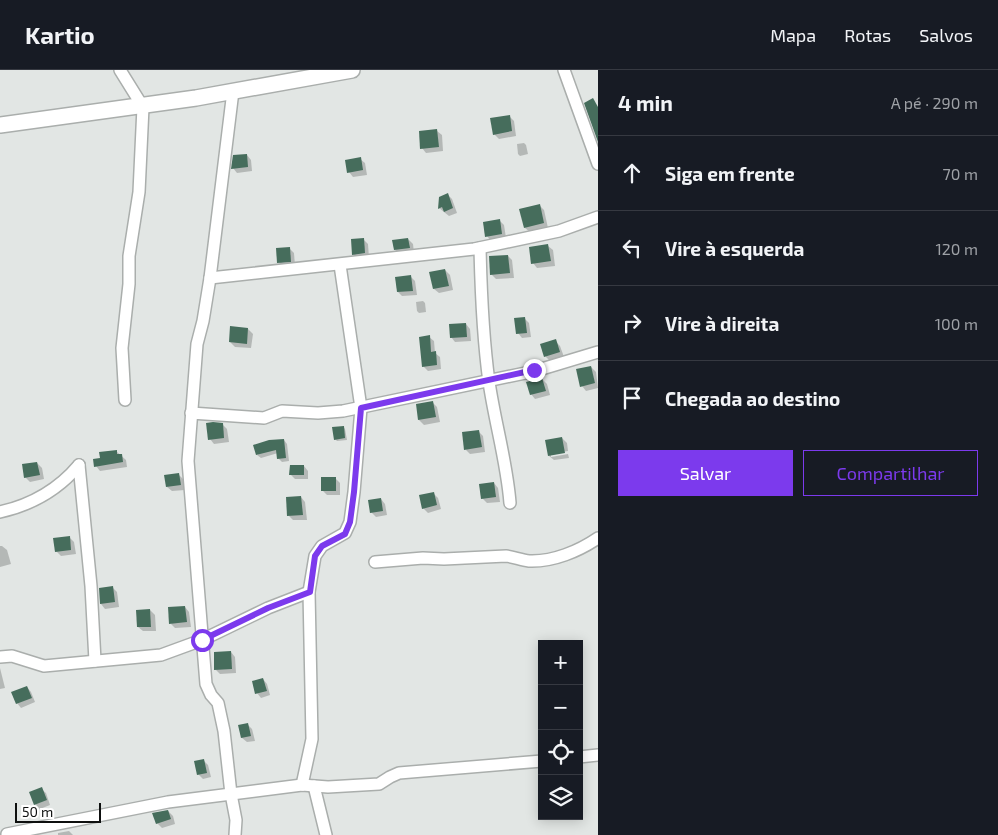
<!DOCTYPE html>
<html lang="pt">
<meta charset="utf-8">
<style>
body{margin:0;font-family:"Exo 2",sans-serif;background:#242831;color:#f1f3f6}
.controls{position:absolute;right:15px;bottom:15px;display:grid;overflow:hidden;border-radius:0px;box-shadow:0 2px 12px #0003}
.controls button{width:45px;height:45px;display:grid;place-items:center;padding:0;border:0;border-bottom:1px solid #363941;background:#171b24;color:#f1f3f6;font:25px sans-serif}
.scale{position:absolute;left:15px;bottom:12px;width:86px;box-sizing:border-box;padding-left:5px;border:2px solid #0e100f;border-top:0;font-size:14px;line-height:18px;white-space:nowrap;color:#0e100f;-webkit-text-stroke:4px #fff;paint-order:stroke}
.stop{position:absolute;width:15px;height:15px;margin:-11px;border:4px solid #7c3aed;border-radius:50%;background:#fff}
.stop.end{background:#7c3aed;border-color:#fff;box-shadow:0 1px 5px #0008}
.list{margin:0;padding:0;list-style:none}
h2{display:flex;justify-content:space-between;align-items:center;height:65px;margin:0;padding:0 20px;font-size:21px}
h2 small{font-size:16px;font-weight:400;color:#9ea1a6}
.list li{display:grid;grid-template-columns:32px 1fr auto;gap:15px;align-items:center;box-sizing:border-box;height:75px;padding:0 20px;border-top:1px solid #363941}
.list b{display:block;font-size:19px;white-space:nowrap}
.list em{font-size:16px;font-style:normal;color:#9ea1a6}
.actions{display:flex;gap:10px;padding:15px 20px}
.actions a{flex:1;padding:11px 0;border:1px solid #7c3aed;border-radius:0px;text-align:center;font-size:18px;color:#7c3aed}
.actions .main{background:#7c3aed;color:#fff}
.icon{flex:none;width:28px;height:28px;fill:none;stroke:currentColor;stroke-width:2;stroke-linecap:round;stroke-linejoin:round}
.map{position:relative;flex:none;width:598px;height:765px;overflow:hidden}
header{display:flex;align-items:center;gap:30px;box-sizing:border-box;height:70px;padding:0 25px;background:#171b24;border-bottom:1px solid #363941}
header strong{font-size:24px}
nav{display:flex;gap:28px;margin-inline-start:auto;font-size:18px}
main{display:flex}
aside{flex:1;background:#171b24}
.map>svg:first-child{display:block}
</style>
<header>
<strong>Kartio</strong>
<nav><a>Mapa</a><a>Rotas</a><a>Salvos</a></nav>
</header>
<main>
<div class="map">
<svg width="598" height="765" viewBox="0 0 598 765">
<rect width="100%" height="100%" fill="#e2e6e4"/>
<!-- shadow -->
<g fill="#0003">
<path d="M509 46 514 51 516 66 499 69 494 64Z"/>
<path d="M437 61 442 65 443 81 426 83 422 78Z"/>
<path d="M524 73 526 75 528 84 520 86 518 84 517 74Z"/>
<path d="M247 85 251 90 252 101 237 103 233 98Z"/>
<path d="M360 89 365 93 367 105 353 107 349 102Z"/>
<path d="M448 125 452 129 457 143 449 146 439 138Z"/>
<path d="M539 135 544 140 548 158 530 162 525 158Z"/>
<path d="M499 150 504 155 506 168 491 171 487 166Z"/>
<path d="M408 169 413 174 414 183 400 184 395 180Z"/>
<path d="M364 170 368 174 369 188 358 189 353 184Z"/>
<path d="M548 176 553 180 555 196 537 198 533 193Z"/>
<path d="M289 178 294 183 295 196 283 197 279 192Z"/>
<path d="M508 186 512 190 514 208 496 209 491 204Z"/>
<path d="M445 200 450 205 453 220 439 223 434 219Z"/>
<path d="M411 207 415 211 417 225 402 226 398 222Z"/>
<path d="M423 231 425 233 426 242 419 243 417 241 416 232Z"/>
<path d="M524 248 529 253 531 267 522 268 518 263Z"/>
<path d="M466 254 470 259 471 271 455 272 451 267Z"/>
<path d="M248 259 253 264 251 278 235 277 230 272Z"/>
<path d="M429 267 434 271 435 283 440 287 441 299 428 301 423 296Z"/>
<path d="M555 271 560 276 564 287 550 291 546 287 542 275Z"/>
<path d="M591 297 596 302 598 318 586 321 582 316Z"/>
<path d="M542 309 547 314 550 325 535 329 531 324Z"/>
<path d="M433 333 437 337 440 352 424 355 419 350 417 335Z"/>
<path d="M222 354 227 359 229 372 214 374 210 369Z"/>
<path d="M343 357 345 359 347 370 337 371 335 369Z"/>
<path d="M478 361 483 366 485 382 470 384 466 380Z"/>
<path d="M562 368 567 373 568 381 551 384V387L568 384 569 388 554 390 549 386Z"/>
<path d="M284 370 287 374 289 391 282 392 278 388V383L261 388 257 385Z"/>
<path d="M116 381 126 390 127 397 100 401 96 396 101 389Z"/>
<path d="M37 393 42 398 44 409 30 412 25 407Z"/>
<path d="M304 396 308 401V409H295L291 405Z"/>
<path d="M178 404 183 409 185 420 172 421 167 417Z"/>
<path d="M335 408 340 413V425H327L323 421Z"/>
<path d="M494 413 498 418 500 432 487 433 482 428Z"/>
<path d="M433 423 438 428 441 439 428 443 423 438Z"/>
<path d="M301 427 305 432 307 450H293L289 446Z"/>
<path d="M381 429 385 434 387 445 376 447 371 442Z"/>
<path d="M69 467 74 472 76 484 61 486 56 481Z"/>
<path d="M0 476H2L7 480 11 494 0 497Z"/>
<path d="M112 517 117 522 119 537 105 539 101 534 100 519Z"/>
<path d="M185 537 189 542 191 557 175 558 171 554Z"/>
<path d="M150 540 155 545 156 561H143L138 557Z"/>
<path d="M231 582 235 587 236 603 220 604 216 600Z"/>
<path d="M0 598 5 618 0 619Z"/>
<path d="M263 609 267 614 270 625 261 628 257 623Z"/>
<path d="M27 617 31 622 35 632 21 638 17 633Z"/>
<path d="M247 654 252 659 255 671 247 672 242 668 240 656Z"/>
<path d="M203 690 208 695 211 707 203 709 198 704Z"/>
<path d="M41 719 46 723 50 735 40 739 35 734Z"/>
<path d="M168 741 173 746 175 754 162 758 157 753Z"/>
<path d="M69 761 73 765H58V763Z"/>
</g>
<!-- building -->
<g fill="#466d5c">
<path d="M593 28 598 37V72L584 33Z"/>
<path d="M510 45 512 61 493 65 490 48Z"/>
<path d="M437 59 439 77 420 79 419 61Z"/>
<path d="M247 84 248 97 231 99 233 85Z"/>
<path d="M361 87 363 100 347 103 345 90Z"/>
<path d="M448 123 453 138 444 142 442 137 438 139 439 127Z"/>
<path d="M540 134 544 153 524 158 519 139Z"/>
<path d="M500 149 502 164 485 167 483 152Z"/>
<path d="M364 168 365 183 352 185 351 169Z"/>
<path d="M408 168 410 178 394 180 392 170Z"/>
<path d="M548 174 551 191 531 194 529 177Z"/>
<path d="M290 177 291 192 277 193 276 178Z"/>
<path d="M508 185 510 203 490 205 489 186Z"/>
<path d="M445 199 449 216 433 219 429 202Z"/>
<path d="M411 205 413 221 397 222 395 207Z"/>
<path d="M525 247 527 263 516 264 514 248Z"/>
<path d="M466 253 467 267 450 268 449 254Z"/>
<path d="M230 256 248 258 247 274 229 272Z"/>
<path d="M430 265 431 282 436 281 437 295 422 297 419 267Z"/>
<path d="M556 269 560 282 544 287 540 274Z"/>
<path d="M591 296 595 313 580 317 576 299Z"/>
<path d="M542 308 546 321 530 325 526 312Z"/>
<path d="M433 331 436 347 418 350 416 334Z"/>
<path d="M213 352 223 353 224 368 208 370 206 353Z"/>
<path d="M344 356 345 368 334 370 332 357Z"/>
<path d="M479 360 482 377 464 380 462 362Z"/>
<path d="M562 367 565 383 548 386 545 370Z"/>
<path d="M284 369 286 388 277 389 276 380 256 385 253 375 269 370Z"/>
<path d="M117 380V384H122L123 392 94 397 93 389 100 388 99 382Z"/>
<path d="M37 392 40 405 24 408 22 394Z"/>
<path d="M290 395H304V405H289Z"/>
<path d="M179 403 181 415 166 417 164 405Z"/>
<rect x="321" y="407" width="15" height="14"/>
<path d="M494 412 496 427 481 429 479 414Z"/>
<path d="M434 422 437 435 422 439 419 425Z"/>
<path d="M301 426 303 445 287 446 286 427Z"/>
<path d="M381 428 383 441 370 443 368 430Z"/>
<path d="M70 466 71 480 55 482 53 468Z"/>
<path d="M113 516 115 532 100 534 99 518Z"/>
<path d="M185 536 187 552 169 554 168 537Z"/>
<path d="M150 539 151 557H137L136 540Z"/>
<path d="M231 581 232 599 214 600V582Z"/>
<path d="M263 608 267 621 255 624 252 611Z"/>
<path d="M27 616 32 628 16 634 11 622Z"/>
<path d="M248 653 251 666 241 668 238 655Z"/>
<path d="M204 689 207 703 197 705 194 691Z"/>
<path d="M42 717 47 730 34 735 29 722Z"/>
<path d="M168 740 171 749 156 754 152 743Z"/>
</g>
<g fill="none" stroke-linecap="round" stroke-linejoin="round">
<defs>
<g id="minor">
<path d="M120 0 143 37 139 122 129 186V214L122 278 125 330"/>
<path d="M564 0 598 94"/>
<path d="M233 21 210 208 203 251 197 274 188 391 206 614 211 625 218 633 224 661 231 724 236 750 235 765"/>
<path d="M480 178C481 223 483 268 489 312 495 353 507 393 510 433"/>
<path d="M210 208 474 179 559 161 598 147"/>
<path d="M191 343 264 348 282 341 318 343 343 341 535 301 598 282"/>
<path d="M79 395 91 516 95 591"/>
<path d="M0 442C31 435 58 420 79 395"/>
<path d="M375 492 423 488 444 489 506 486C514 487 521 490 529 491 553 492 579 481 598 468"/>
<path d="M0 587 12 586 44 596 161 585 202 570 268 538 309 522"/>
<path d="M579 687 598 685"/>
<path d="M302 715 312 669 309 522 315 486 322 476 345 463 350 452 354 422 361 338 340 195"/>
<path d="M314 716 326 765"/>
<path d="M7 764 168 732 302 715 328 717 379 714 390 707 399 703 542 691"/>
</g>
<path id="major" d="M0 55 196 28 352 0"/>
</defs>
<!-- minor casing -->
<use href="#minor" stroke="#aaaeac" stroke-width="14"/>
<!-- major casing -->
<use href="#major" stroke="#aaaeac" stroke-width="18"/>
<!-- minor -->
<use href="#minor" stroke="#fff" stroke-width="11"/>
<!-- major -->
<use href="#major" stroke="#fff" stroke-width="15"/>
</g>
<g fill="none" stroke-linecap="round" stroke-linejoin="round">
<!-- route -->
<path stroke="#7c3aed" stroke-width="6" d="M202 570 268 538 310 522 315 486 322 476 345 464 350 452 354 422 361 338 534 300"/>
</g>
</svg>
<div class="controls">
<button>+</button>
<button>−</button>
<button><svg class="icon" aria-label="locate" viewBox="0 0 24 24"><circle cx="12" cy="12" r="6"/><path d="M12 2v4M12 18v4M2 12h4M18 12h4"/></svg></button>
<button><svg class="icon" aria-label="layers" viewBox="0 0 24 24"><path d="M12 4l9 5-9 5-9-5zM3 14l9 5 9-5"/></svg></button>
</div>
<div class="scale">50 m</div>
<div class="stop" style="left:202px;top:570px"></div>
<div class="stop end" style="left:534px;top:300px"></div>
</div>
<aside>
<h2>4 min<small>A pé · 290 m</small></h2>
<ul class="list">
<li><svg class="icon" aria-label="ahead" viewBox="0 0 24 24"><path d="M12 20V5M6 11l6-6 6 6"/></svg><div><b>Siga em frente</b></div><em>70 m</em></li>
<li><svg class="icon" aria-label="left" viewBox="0 0 24 24"><path d="M17 20v-9H6M10 6l-5 5 5 5"/></svg><div><b>Vire à esquerda</b></div><em>120 m</em></li>
<li><svg class="icon" aria-label="right" viewBox="0 0 24 24"><path d="M7 20v-9h11M14 6l5 5-5 5"/></svg><div><b>Vire à direita</b></div><em>100 m</em></li>
<li><svg class="icon" aria-label="arrive" viewBox="0 0 24 24"><path d="M6 21V4h12l-3 4 3 4H6"/></svg><div><b>Chegada ao destino</b></div></li>
</ul>
<div class="actions"><a class="main">Salvar</a><a>Compartilhar</a></div>
</aside>
</main>
